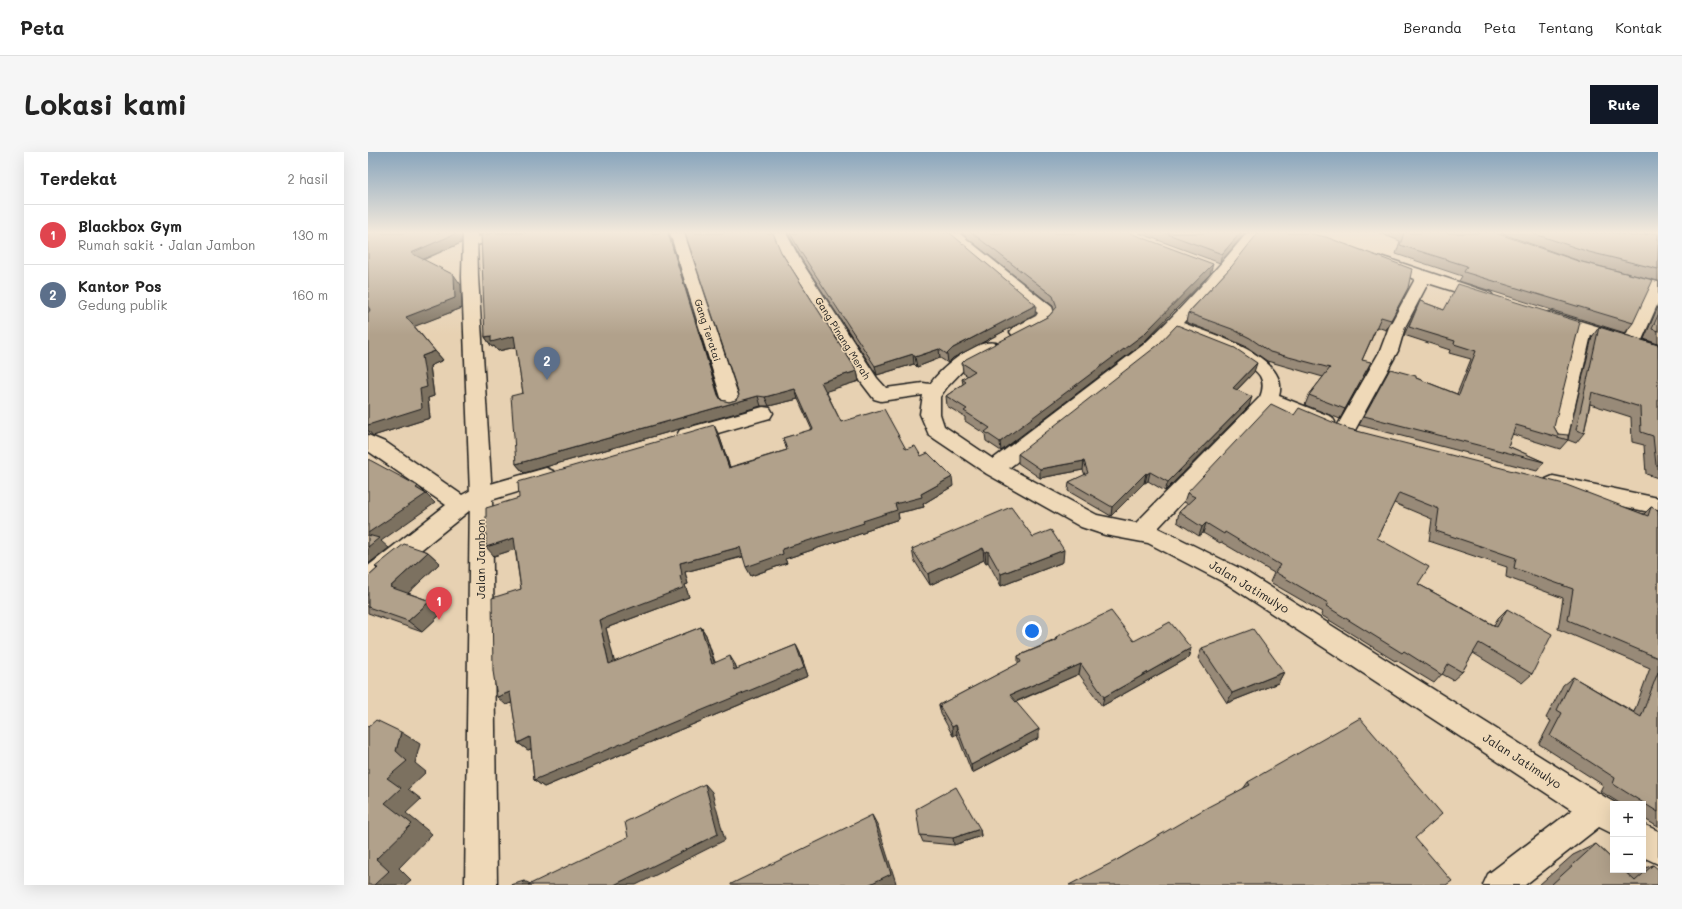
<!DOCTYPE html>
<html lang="id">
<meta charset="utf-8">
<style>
body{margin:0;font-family:Mali,sans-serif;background:#f6f6f6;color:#222}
.controls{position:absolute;right:12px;bottom:12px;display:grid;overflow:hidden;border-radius:0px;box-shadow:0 4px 16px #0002}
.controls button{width:36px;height:36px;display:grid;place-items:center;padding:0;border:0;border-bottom:1px solid #e0e0e0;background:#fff;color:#222;font:20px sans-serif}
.you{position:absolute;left:664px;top:479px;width:14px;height:14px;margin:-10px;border:3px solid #fff;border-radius:50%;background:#1a73e8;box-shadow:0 0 0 6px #1a73e833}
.badge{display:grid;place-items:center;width:26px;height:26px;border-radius:50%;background:#111827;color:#fff;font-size:13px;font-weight:700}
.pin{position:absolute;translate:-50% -33px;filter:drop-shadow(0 1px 2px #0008)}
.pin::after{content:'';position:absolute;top:21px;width:14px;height:12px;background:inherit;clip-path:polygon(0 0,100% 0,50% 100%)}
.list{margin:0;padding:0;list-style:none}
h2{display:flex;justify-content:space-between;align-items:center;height:52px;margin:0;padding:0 16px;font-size:17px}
h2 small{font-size:13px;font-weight:400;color:#767676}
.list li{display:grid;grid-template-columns:26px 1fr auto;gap:12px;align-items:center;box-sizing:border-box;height:60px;padding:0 16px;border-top:1px solid #e0e0e0}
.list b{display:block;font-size:15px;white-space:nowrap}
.list p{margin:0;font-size:13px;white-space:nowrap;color:#767676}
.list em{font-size:13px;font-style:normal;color:#767676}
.map{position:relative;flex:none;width:1290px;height:733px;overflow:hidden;border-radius:0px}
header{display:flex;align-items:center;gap:24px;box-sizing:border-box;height:56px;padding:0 20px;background:#fff;border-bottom:1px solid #e0e0e0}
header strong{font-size:19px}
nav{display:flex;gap:22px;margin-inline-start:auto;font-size:14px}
.intro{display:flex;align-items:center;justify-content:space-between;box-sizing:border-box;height:96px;padding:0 24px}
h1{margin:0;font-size:28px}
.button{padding:10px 18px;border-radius:0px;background:#111827;color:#fff;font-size:14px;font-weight:700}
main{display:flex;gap:24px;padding:0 24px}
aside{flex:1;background:#fff;border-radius:0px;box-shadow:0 4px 16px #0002}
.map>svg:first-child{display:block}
</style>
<header>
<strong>Peta</strong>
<nav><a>Beranda</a><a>Peta</a><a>Tentang</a><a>Kontak</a></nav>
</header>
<div class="intro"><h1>Lokasi kami</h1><a class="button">Rute</a></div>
<main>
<aside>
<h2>Terdekat<small>2 hasil</small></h2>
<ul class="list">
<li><span class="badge" style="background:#e0444e">1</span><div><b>Blackbox Gym</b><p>Rumah sakit · Jalan Jambon</p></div><em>130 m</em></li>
<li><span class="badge" style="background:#5c6f8a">2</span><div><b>Kantor Pos</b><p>Gedung publik</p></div><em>160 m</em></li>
</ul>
</aside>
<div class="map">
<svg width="1290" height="733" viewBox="0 0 1290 733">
<rect width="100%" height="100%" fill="#e7d1b2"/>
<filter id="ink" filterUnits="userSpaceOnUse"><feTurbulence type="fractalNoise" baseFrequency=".025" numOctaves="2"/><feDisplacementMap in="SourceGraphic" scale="8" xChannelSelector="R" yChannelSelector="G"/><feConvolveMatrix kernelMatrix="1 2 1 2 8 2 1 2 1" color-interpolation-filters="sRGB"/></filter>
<g filter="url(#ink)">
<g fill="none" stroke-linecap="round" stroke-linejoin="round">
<defs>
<g id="street">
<path d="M129 81H158L156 84 151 85 102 94 97 93 95 90 97 87Z"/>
<path d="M302 81H316L373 252 371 256 364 258 357 256 355 252Z"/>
<path d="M404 81H418L433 109 509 226 518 236 555 231 562 232C573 216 608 186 628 191L631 195 628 199 598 215 579 235 572 245V262L576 274 625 307 775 193C812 159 846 120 879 81H893L860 122 815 171C843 182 923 204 911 244L964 265 967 270 964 275 957 277 904 255 790 376 875 418 1240 647 1249 652H1245V682L1231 675 1157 733H1115L1120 722 1204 658 859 432 780 391 737 383 713 375 619 322 561 283 552 262 555 243 513 249 506 247 493 230 417 109ZM807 180C829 188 879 205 892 224 896 231 895 238 892 245L768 371 729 363 641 316 787 201Z"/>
<path d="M576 81H591L684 155 687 164 685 168C675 176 658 187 645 184L642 180 645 176 668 164 670 161Z"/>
<path d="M1214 81H1242L1262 83 1263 81H1277L1274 90 1258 92 1216 84Z"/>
<path d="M1015 105 1123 141 1125 144 1123 147 1117 149 1060 131 1037 175 1030 199 987 278 984 283 977 285 970 283 967 278 1012 199 1021 175 1047 127 1010 113 1007 110 1010 107Z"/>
<path d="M1254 121 1290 130V151L1274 188 1290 193V204L1223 183 1200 284 1197 289 1190 291 1183 289 1180 284 1207 178 1176 169 1174 165 1176 161 1182 160 1258 183 1280 137 1248 129 1246 126 1248 123Z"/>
<path d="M395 255 402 256 405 261 402 266 319 290 312 288 309 283 312 278Z"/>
<path d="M0 283 19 291 94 343 105 337 178 316 185 319 188 324 185 329 120 349 101 359 8 434 0 437V414L78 353 0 299Z"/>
<path d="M1185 324 1290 346V362L1178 337 1174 332 1178 327Z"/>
<path d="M1275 672 1290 679V712L1275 705Z"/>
</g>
<path id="secondary" d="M95 81H109L110 125 124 343 129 733H97L102 343 94 125Z"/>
</defs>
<!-- street casing -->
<use href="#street" stroke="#1c1c1c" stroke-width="3"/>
<!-- secondary casing -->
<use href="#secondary" stroke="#1c1c1c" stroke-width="3"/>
<!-- street -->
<use href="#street" fill="#efd9b8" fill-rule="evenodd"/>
<!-- secondary -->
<use href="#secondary" fill="#efd9b8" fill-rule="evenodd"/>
</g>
<!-- wall -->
<g fill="#988a78" stroke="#1c1c1c">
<path d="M0 81H94L93 91 55 108 93 133 94 156 46 174 67 199 75 208 62 214 66 244 60 246 62 266 5 284 0 282Z"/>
<path d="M127 81H301L352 246 353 248 361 250 368 248 371 243 413 100 489 219 491 229 458 239 473 270 538 297 553 304 585 334 555 352 556 355 530 361 531 367 498 378V380L417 407 419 411 383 424 375 405 317 420 320 432 317 433 321 445 238 476 246 510 333 475 338 483 347 510 367 512 369 517 428 493 432 501 440 524 176 635 166 628 163 597 160 598 150 591 144 551 138 553 153 437 147 397 126 404 151 346 351 283 362 315 419 298 415 286 444 278 430 247 401 254H393L156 321 148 312 155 241 148 195 130 199 126 194 124 195 117 185Z"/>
<path d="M420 81H582L667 163 585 206 580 211 572 206 549 215 546 212 509 223 434 108Z"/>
<path d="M593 81H762L842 122 774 192 633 299 618 289 617 282 597 269V265L579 254 578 244 595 232 594 227 600 224 595 221 594 211 681 164 686 158 685 154Z"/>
<path d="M771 81H877L852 111Z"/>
<path d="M1011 81H1128L1265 171 1257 181 1091 129 1094 124 1028 102 1032 89Z"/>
<path d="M1132 81H1262H1247L1265 84 1277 83 1278 81H1290V129L1214 110Z"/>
<path d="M864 114 1040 136 1018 178 1009 175 994 208 999 220 972 267 937 253 941 243 955 225 899 209 879 195 861 187 818 170 820 161Z"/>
<path d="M1052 149 1076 158 1186 275 1190 282 1200 287 1224 185 1231 175 1290 193V326L1278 322 1276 293 1264 290 1263 265 1222 252 1216 281 1208 291 1200 288 1192 297 1144 282 1140 294 1176 310 1169 319 991 273 996 264 1048 226 1089 242 1103 207 1081 201 1082 198 1036 183Z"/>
<path d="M1290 155V192L1276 187Z"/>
<path d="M886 220 869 238 881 254 797 339 780 329 777 331H776L743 364 700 339 701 330 717 323 715 318 672 326 650 311V302Z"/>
<path d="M926 263 981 277 1276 362 1283 355 1290 358V675L1275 666V652H1253L1232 639 1235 633 1171 592 1183 569 1178 566 1195 533 1205 525 1266 560 1282 516 1190 477 1195 446 1138 425 1139 415 1061 389 1064 367 1026 351 1009 386 1050 432 1126 473 1130 466 1139 457 1164 522 1154 531 1105 501 1094 520 1085 528 1074 522 1066 531 1028 508 1027 509 953 463 954 460 902 430 906 421 853 390 852 391 835 381 831 384 809 370 811 360 820 352 816 350 819 341Z"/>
<path d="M665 385 695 410 633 434 620 410 618 411 616 408 562 433 546 408 544 397Z"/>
<path d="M60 400 72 411 40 441 62 449 75 460 54 480 0 461V425L9 417 7 415Z"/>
<path d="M688 485 766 489 823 496 820 506 734 554 711 522 648 550 671 586 604 621 589 582 585 584 573 562 571 553 650 512V504L687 488Z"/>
<path d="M834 496 916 520 910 531 859 551 830 506Z"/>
<path d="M880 630 1047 686 749 708 875 637Z"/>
<path d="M612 677 613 684 586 693 555 690 552 683Z"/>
<path d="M1228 692 1260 722 1272 718H1275V717L1285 713 1290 733H1171L1205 703Z"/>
</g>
<!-- shaded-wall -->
<g fill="#7c7161" stroke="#1c1c1c">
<path d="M87 81H94L93 91 49 110 43 101Z"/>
<path d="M109 81H117L111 83Z"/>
<path d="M300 81H301L354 253 350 243Z"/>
<path d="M872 81H877L852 111 854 102Z"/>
<path d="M845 112 842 122 774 192 633 299 632 290Z"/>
<path d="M86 123 93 133 94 156 45 175 38 165Z"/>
<path d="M668 153 667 163 585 206 580 211 579 202 585 196Z"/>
<path d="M123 184H146L153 194 130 199 126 194 124 195 117 185Z"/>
<path d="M571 197 572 206 549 215 547 205Z"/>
<path d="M67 199 75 208 62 214 66 244 60 246 62 266 5 284 0 278V273L52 237 54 204Z"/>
<path d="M545 202 546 212 509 223 507 214Z"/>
<path d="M1003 210 999 220 972 267 977 257Z"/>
<path d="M889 211 886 220 862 245 865 236Z"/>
<path d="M489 219 491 229 456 240 453 230Z"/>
<path d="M427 237 430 247 401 254 397 245Z"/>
<path d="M390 244 393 254 156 321 148 312Z"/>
<path d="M884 245 881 254 797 339 800 330Z"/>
<path d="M346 273 351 283 365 325 361 316Z"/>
<path d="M716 309 715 318 672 326V317Z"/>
<path d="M782 320 780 329 777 331 779 322Z"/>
<path d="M778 321 776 331 743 364 744 355Z"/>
<path d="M584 325 585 334 555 352 556 355 530 361 531 367 498 378V380L417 407 419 411 383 424 378 415 414 397 495 369 527 352 553 342Z"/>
<path d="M50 334 67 351 13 389 21 396 0 412V381Z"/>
<path d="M838 371 835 381 831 384 834 375Z"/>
<path d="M146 386 154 395 126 404 118 395Z"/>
<path d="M372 395 377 404 317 420 320 432 317 433 321 445 238 476 249 520 241 512 231 468 312 424V411Z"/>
<path d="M615 396 616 408 562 433 560 422Z"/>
<path d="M696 398 695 410 633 434V422Z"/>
<path d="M620 399V410L618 411 617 400Z"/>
<path d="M60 400 72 411 35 446 22 435Z"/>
<path d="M62 449 75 460 54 480 40 469Z"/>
<path d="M333 475 338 483 349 520 344 512Z"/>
<path d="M428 493 432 501 440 524 176 635 166 628Z"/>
<path d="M823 496 820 506 734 554 736 545Z"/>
<path d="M362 504 367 512 372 526 366 518Z"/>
<path d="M713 512 711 522 642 552V543Z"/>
<path d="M916 520 910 531 859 551 864 541Z"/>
<path d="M142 540 151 548 138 553 129 545Z"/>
<path d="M588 573 589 582 585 584 584 575Z"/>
<path d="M671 577V586L604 621 603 613Z"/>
<path d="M33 580 52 592 47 611 58 620 40 637 53 647 38 661 64 682 31 716 43 728 37 733H6L8 707 17 651 19 626 28 599Z"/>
<path d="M162 585 172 593 160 598 150 591Z"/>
<path d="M337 632 344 640 357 688 268 733H246Z"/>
<path d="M504 663 510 674 528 731 524 733H500Z"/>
<path d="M612 677 613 684 586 693 585 686Z"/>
<path d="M156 729 165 733H155Z"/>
</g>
<!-- building -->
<g fill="#b1a18b" stroke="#1c1c1c">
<path d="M0 81H87V82L43 101 86 123 87 146 38 165 67 199 54 204 59 235 52 237 54 256 0 273V161L2 158 0 154Z"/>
<path d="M127 81H300L350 243 353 248 361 250 368 248 371 243 317 81H405L413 100 489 219 453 230 473 270 516 257 538 297 547 294 553 304 560 301 584 325 553 342 554 345 527 352 529 358 495 369 496 371 414 397 415 402 378 415 372 395 312 411 314 423 312 424 315 436 231 468 241 512 333 475 344 512 362 504 366 518 428 493 436 516 166 628 162 585 150 591 142 540 129 545 125 519 124 446 153 437 146 386 118 395V356L151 346 150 330 346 273 361 316 419 298 415 286 445 277 427 237 397 245 390 244 148 312 143 244 155 241 146 184 123 190V184L117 185 113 83Z"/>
<path d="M422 81H582L668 153 585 196 579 202 571 197 547 205 545 202 507 214 432 99Z"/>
<path d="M604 81H762L845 112 776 182 632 290 617 280 622 276 596 259 599 257 578 244 598 230 594 227 607 219 594 211 598 207 681 164 689 155 685 144Z"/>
<path d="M797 81H872L854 102Z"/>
<path d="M890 81H940L958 85 1044 117 1040 136 1023 168 1013 165 994 208 1003 210 977 257 941 243 962 216 902 200 882 186 864 177 820 161 864 114Z"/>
<path d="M1036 81H1128L1210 109 1285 128 1265 171 1096 120 1099 114 1032 93Z"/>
<path d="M1164 81H1246L1265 84 1281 82 1282 81H1290V117L1221 100Z"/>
<path d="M1090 132 1212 170 1186 275 1190 282 1200 283V288L1148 273 1140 294 1176 310 996 264 1022 217 1048 224V226L1091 243 1108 199 1086 192 1087 189 1041 175 1052 149 1076 158Z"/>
<path d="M1290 163V179L1284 177Z"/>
<path d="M809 173 867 196 889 211 865 236 884 245 800 330 782 320 779 322 778 321 744 355 701 330 720 321 716 309 672 317 650 302 790 193Z"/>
<path d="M1231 175 1290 193V313H1288L1285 284 1273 280 1272 255 1224 240 1216 281 1208 278Z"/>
<path d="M903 252 926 263 931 256 981 277 1196 332 1280 364 1283 355 1290 358V506L1200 468 1205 437 1146 416 1148 406 1068 379 1071 357 1031 341 1009 386 1061 415 1050 432 1129 475 1139 457 1184 482 1164 522 1111 491 1094 520 1080 512 1074 523 1036 499 1034 501 958 454 960 451 907 420 912 413 857 380 856 382 838 371 834 375 811 360 827 345 819 341Z"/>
<path d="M0 307 50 334 48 336 58 342 0 381Z"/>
<path d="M643 355 665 385 683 378 696 398 633 422 620 399 617 400 615 396 560 422 544 397Z"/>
<path d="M0 383 11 386 0 395Z"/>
<path d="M36 392 60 400 22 435 62 449 40 469 0 455V425L10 416 7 415Z"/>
<path d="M743 459 766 489 802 470 823 496 736 545 713 512 642 543 671 577 603 613 588 573 584 575 571 553 653 510 650 504 689 488 688 485Z"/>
<path d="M885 477 916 520 864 541 834 496Z"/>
<path d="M1290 520V660L1245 632 1247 626 1182 584 1194 561 1189 558 1205 525 1273 565Z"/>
<path d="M992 566 1074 662 1047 686 1084 729 1078 733H701L749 708 840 655 882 633 880 630Z"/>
<path d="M8 568 33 580 28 599 39 609 19 626 33 636 17 651 44 672 8 707 21 719 6 733H0V575Z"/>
<path d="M337 632 350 682 246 733H160L260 685 257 670Z"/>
<path d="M588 635 612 677 585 686 552 683 548 657Z"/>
<path d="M504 663 523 722 500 733H363V732Z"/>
<path d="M1228 692 1245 708V718H1255L1267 729 1285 713 1290 717V733H1183Z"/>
<path d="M156 729 155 733H143Z"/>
</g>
</g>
<!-- sky -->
<linearGradient id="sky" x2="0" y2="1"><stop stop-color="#89a5bc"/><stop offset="0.44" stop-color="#f4eadc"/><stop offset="1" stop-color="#f4eadc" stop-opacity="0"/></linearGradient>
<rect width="1290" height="183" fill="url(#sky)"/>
<g text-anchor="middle" stroke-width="3" stroke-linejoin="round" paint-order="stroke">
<!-- far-street labels -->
<g font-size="10" fill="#1c1c1c" stroke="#efd9b8">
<text transform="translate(340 178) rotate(72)" y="4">Gang Teratai</text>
<text transform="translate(475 186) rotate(58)" y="4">Gang Pinang Merah</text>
</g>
<!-- street labels -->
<g font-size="12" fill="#1c1c1c" stroke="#efd9b8">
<text transform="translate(113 407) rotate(-90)" y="4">Jalan Jambon</text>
<text transform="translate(881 435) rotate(31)" y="4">Jalan Jatimulyo</text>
<text transform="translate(1154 609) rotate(33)" y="4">Jalan Jatimulyo</text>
</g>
</g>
</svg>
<div class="controls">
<button>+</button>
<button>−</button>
</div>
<div class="you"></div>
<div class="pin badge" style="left:71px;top:468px;background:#e0444e">1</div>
<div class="pin badge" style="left:179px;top:228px;background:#5c6f8a">2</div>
</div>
</main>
